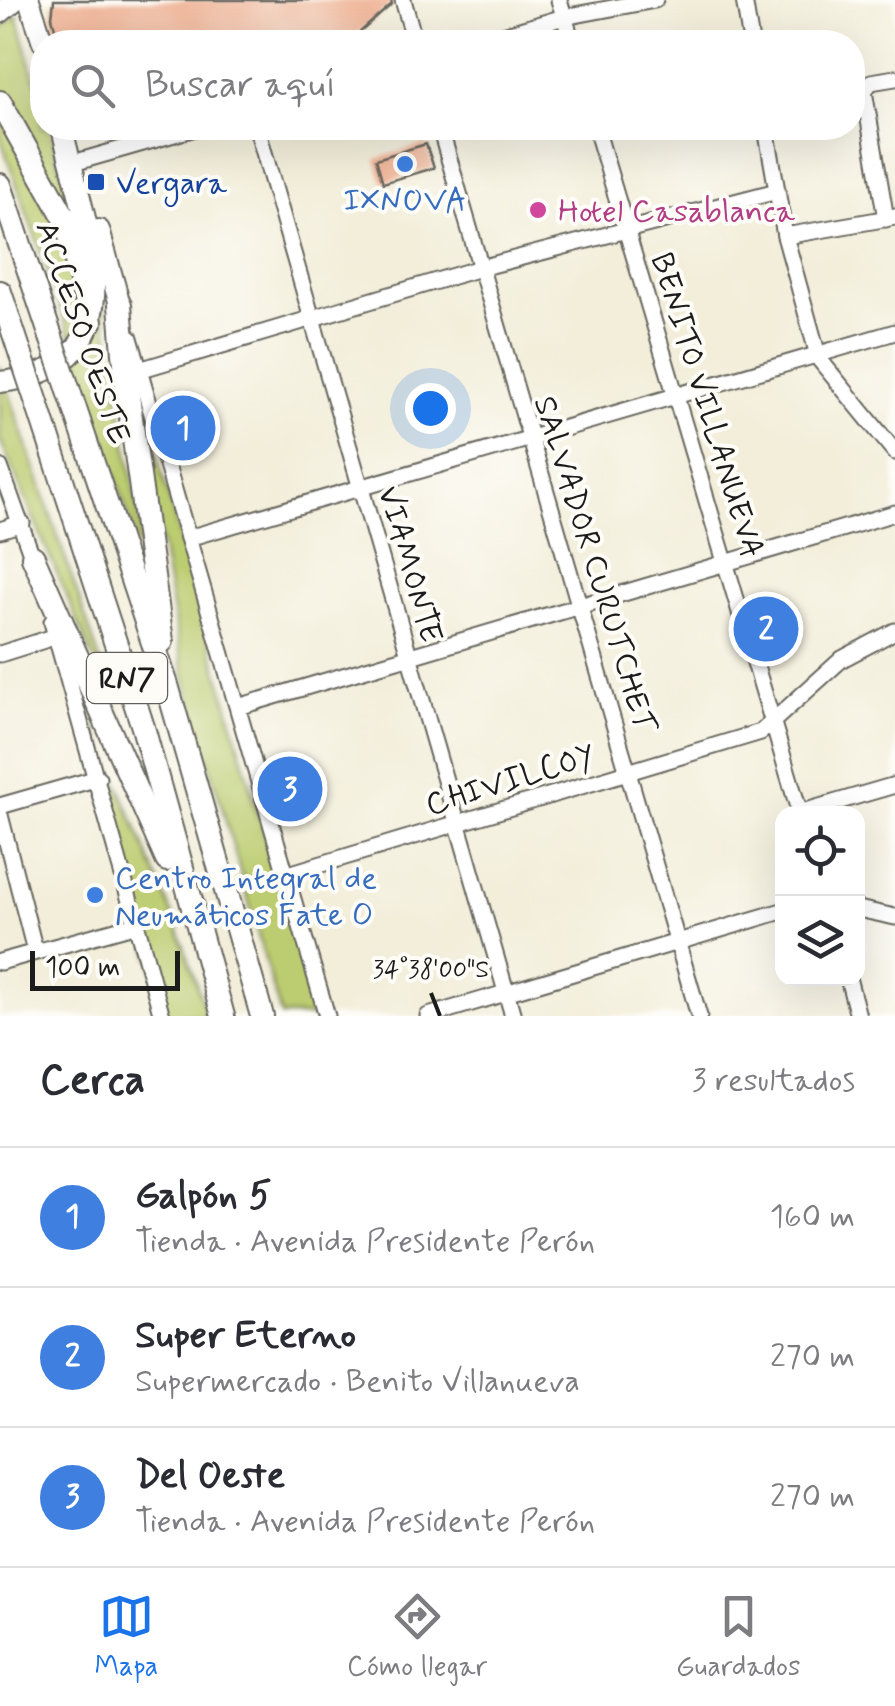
<!DOCTYPE html>
<html lang="es">
<meta charset="utf-8">
<style>
body{margin:0;font-family:Mynerve,sans-serif;background:#f2f2f3;color:#2b2b33}
.controls{position:absolute;right:30px;bottom:30px;display:grid;overflow:hidden;border-radius:20px;box-shadow:0 10px 40px #0002}
.controls button{width:90px;height:90px;display:grid;place-items:center;padding:0;border:0;border-bottom:2px solid #e1e1e2;background:#fff;color:#2b2b33;font:50px sans-serif}
.scale{position:absolute;left:30px;bottom:25px;width:150px;box-sizing:border-box;padding-left:10px;border:5px solid #1c1c1c;border-top:0;font-size:28px;line-height:35px;white-space:nowrap;color:#1c1c1c;-webkit-text-stroke:8px #fdfcf7;paint-order:stroke}
.you{position:absolute;left:430px;top:408px;width:35px;height:35px;margin:-25px;border:8px solid #fff;border-radius:50%;background:#1a73e8;box-shadow:0 0 0 15px #1a73e833}
.badge{display:grid;place-items:center;width:65px;height:65px;border-radius:50%;background:#1a73e8;color:#fff;font-size:32px;font-weight:700}
.pin{position:absolute;translate:-50% -50%;border:5px solid #fff;box-shadow:0 2px 10px #0006}
.list{margin:0;padding:0;list-style:none}
h2{display:flex;justify-content:space-between;align-items:center;height:130px;margin:0;padding:0 40px;font-size:42px}
h2 small{font-size:32px;font-weight:400;color:#7c7c81}
.list li{display:grid;grid-template-columns:65px 1fr auto;gap:30px;align-items:center;box-sizing:border-box;height:140px;padding:0 40px;border-top:2px solid #e1e1e2}
.list b{display:block;font-size:38px;white-space:nowrap}
.list p{margin:0;font-size:32px;white-space:nowrap;color:#7c7c81}
.list em{font-size:32px;font-style:normal;color:#7c7c81}
.icon{flex:none;width:55px;height:55px;fill:none;stroke:currentColor;stroke-width:2;stroke-linecap:round;stroke-linejoin:round}
.map{position:relative;flex:none;width:895px;height:1016px;overflow:hidden}
.search{position:absolute;background:#fff;box-shadow:0 10px 40px #0002;left:30px;right:30px;top:30px;height:110px;display:flex;align-items:center;gap:25px;box-sizing:border-box;padding:0 35px;border-radius:40px;color:#7c7c81;font-size:38px}
.sheet{height:550px;background:#fff}
nav{display:flex;justify-content:space-around;align-items:center;box-sizing:border-box;height:140px;border-top:2px solid #e1e1e2;background:#fff;font-size:28px;color:#7c7c81}
nav a{display:grid;justify-items:center;gap:5px}
nav .on{color:#1a73e8}
.map>svg:first-child{display:block}
</style>
<div class="map">
<svg width="895" height="1016" viewBox="0 0 895 1016">
<rect width="100%" height="100%" fill="#fdfcf7"/>
<filter id="ink" filterUnits="userSpaceOnUse"><feTurbulence type="fractalNoise" baseFrequency=".01" numOctaves="2"/><feDisplacementMap in="SourceGraphic" scale="20" xChannelSelector="R" yChannelSelector="G"/><feConvolveMatrix kernelMatrix="1 2 1 2 8 2 1 2 1" color-interpolation-filters="sRGB"/></filter>
<filter id="wash" filterUnits="userSpaceOnUse"><feTurbulence type="fractalNoise" baseFrequency=".0048" numOctaves="4" result="noise"/><feDisplacementMap in="SourceGraphic" scale="40" xChannelSelector="R" yChannelSelector="G"/><feGaussianBlur stdDeviation="2.25" result="paint"/><feColorMatrix in="noise" values="0 0 0 0 0 0 0 0 0 0 0 0 0 0 0 0 0 1.4 0 .05"/><feComposite in="paint" operator="in"/></filter>
<g filter="url(#wash)">
<rect width="100%" height="100%" fill="#f3eeda"/>
<!-- green -->
<g fill="#bccc6f" stroke="#6c7446" stroke-width="2.5">
<path d="M17 15 42 103V128H50C65 184 96 288 72 342L0 137V30Z"/>
<path d="M103 299 149 580 77 356 95 330Z"/>
<path d="M0 366 123 728 0 440Z"/>
<path d="M138 389 316 1016H281L183 670 135 396Z"/>
<path d="M66 658 178 928 207 1016H167Z"/>
</g>
<g id="blocks">
<!-- building -->
<g fill="#eeae8f">
<path d="M54 0H391L392 4 349 42H59L52 17Z"/>
<path d="M426 144 434 168 383 183 376 159Z"/>
</g>
</g>
</g>
<g filter="url(#ink)">
<use href="#blocks" fill-opacity="0" stroke="#67665e" stroke-width="2.5"/>
<g fill="none" stroke-linecap="round" stroke-linejoin="round">
<defs>
<g id="minor">
<path d="M403 0 415 42"/>
<path d="M559 0 572 42"/>
<path d="M744 0 751 42"/>
<path d="M479 42 564 17 655 0"/>
<path d="M257 128 513 1016"/>
<path d="M440 128 699 1016"/>
<path d="M596 128 800 814"/>
<path d="M766 128 785 236 819 359 895 452"/>
<path d="M80 161 195 128"/>
<path d="M886 219 864 91 871 82 895 78"/>
<path d="M785 236 895 217"/>
<path d="M130 338 327 1016"/>
<path d="M139 370 480 268 777 191"/>
<path d="M0 467 34 562"/>
<path d="M0 530 22 523"/>
<path d="M188 538 895 332"/>
<path d="M52 622 162 1016"/>
<path d="M0 654 57 636"/>
<path d="M238 707 895 513"/>
<path d="M0 806 98 778"/>
<path d="M799 813 895 785"/>
<path d="M0 815 35 951"/>
<path d="M285 875 761 732 842 659 895 631"/>
<path d="M858 909 895 917"/>
<path d="M0 962 137 924"/>
<path d="M848 978 858 1016"/>
<path d="M428 1016 782 911"/>
</g>
<g id="major">
<path d="M29 0 43 42"/>
<path d="M0 13 15 0"/>
<path d="M99 230 120 305"/>
<path d="M0 382C149 367 82 220 62 128"/>
</g>
<g id="highway">
<path d="M0 102 66 220 91 322"/>
<path d="M0 185 51 337"/>
<path d="M0 292 20 352"/>
<path d="M120 305 127 389 162 641"/>
<path d="M69 391 167 685 262 1016"/>
<path d="M38 406 143 727 223 1016"/>
<path d="M33 557 167 860"/>
</g>
</defs>
<!-- minor casing -->
<use href="#minor" stroke="#67665e" stroke-width="19"/>
<!-- major casing -->
<use href="#major" stroke="#67665e" stroke-width="24"/>
<!-- highway casing -->
<use href="#highway" stroke="#67665e" stroke-width="26"/>
<!-- minor -->
<use href="#minor" stroke="#fff" stroke-width="15"/>
<!-- major -->
<use href="#major" stroke="#fff" stroke-width="20"/>
<!-- highway -->
<use href="#highway" stroke="#fff" stroke-width="22"/>
<defs>
<g id="highway-bridge">
<path d="M51 337 69 391"/>
<path d="M20 352 38 406"/>
</g>
</defs>
<!-- highway-bridge casing -->
<use href="#highway-bridge" stroke="#67665e" stroke-width="26" stroke-linecap="butt"/>
<!-- highway-bridge -->
<use href="#highway-bridge" stroke="#fff" stroke-width="22"/>
</g>
</g>
<!-- ticks -->
<path fill="none" stroke="#1c1c1c" stroke-width="4" d="M431 993 440 1016"/>
<!-- markers -->
<g fill="#3f7fe0" stroke="#fdfcf7" stroke-width="4">
<circle cx="405" cy="164" r="10"/>
<circle cx="95" cy="895" r="10"/>
</g>
<rect fill="#1a4fb4" stroke="#fdfcf7" stroke-width="4" x="86" y="172" width="20" height="20" rx="5"/>
<circle fill="#d1479c" stroke="#fdfcf7" stroke-width="4" cx="538" cy="210" r="10"/>
<g text-anchor="middle" stroke-width="8" stroke-linejoin="round" paint-order="stroke">
<!-- shield labels -->
<rect fill="#fdfcf7" stroke="#605f5e" stroke-width="2.5" x="87" y="653" width="80" height="50" rx="8"/>
<g font-size="30" font-weight="bold" fill="#1c1c1c">
<text x="127" y="688">RN7</text>
</g>
<!-- transit labels -->
<g font-size="32" fill="#164399" stroke="#fdfcf7" text-anchor="start">
<text x="116" y="193">Vergara</text>
</g>
<!-- shop labels -->
<g font-size="32" fill="#366cbe" stroke="#fdfcf7">
<text x="405" y="210">IXNOVA</text>
<text x="115" y="888" text-anchor="start">Centro Integral de<tspan x="115" dy="37">Neumáticos Fate O</tspan></text>
</g>
<!-- hotel labels -->
<g font-size="32" fill="#b23c85" stroke="#fdfcf7" text-anchor="start">
<text x="558" y="221">Hotel Casablanca</text>
</g>
<!-- street labels -->
<g font-size="32" fill="#1c1c1c" stroke="#fdfcf7">
<text transform="translate(84 332) rotate(71)" y="11">ACCESO OESTE</text>
<text transform="translate(708 405) rotate(73)" y="11">BENITO VILLANUEVA</text>
<text transform="translate(411 564) rotate(74)" y="11">VIAMONTE</text>
<text transform="translate(596 564) rotate(73)" y="11">SALVADOR CURUTCHET</text>
<text transform="translate(510 779) rotate(-17)" y="11">CHIVILCOY</text>
</g>
</g>
<g font-size="25" text-anchor="middle" fill="#1c1c1c" stroke="#fdfcf7" stroke-width="8" stroke-linejoin="round" paint-order="stroke">
<text x="431" y="977">34°38'00"S</text>
</g>
</svg>
<div class="controls">
<button><svg class="icon" aria-label="locate" viewBox="0 0 24 24"><circle cx="12" cy="12" r="6"/><path d="M12 2v4M12 18v4M2 12h4M18 12h4"/></svg></button>
<button><svg class="icon" aria-label="layers" viewBox="0 0 24 24"><path d="M12 4l9 5-9 5-9-5zM3 14l9 5 9-5"/></svg></button>
</div>
<div class="scale">100 m</div>
<div class="you"></div>
<div class="pin badge" style="left:183px;top:428px;background:#3f7fe0">1</div>
<div class="pin badge" style="left:766px;top:629px;background:#3f7fe0">2</div>
<div class="pin badge" style="left:290px;top:789px;background:#3f7fe0">3</div>
<div class="search"><svg class="icon" aria-label="search" viewBox="0 0 24 24"><circle cx="10" cy="10" r="6"/><path d="M15 15l6 6"/></svg>Buscar aquí</div>
</div>
<section class="sheet">
<h2>Cerca<small>3 resultados</small></h2>
<ul class="list">
<li><span class="badge" style="background:#3f7fe0">1</span><div><b>Galpón 5</b><p>Tienda · Avenida Presidente Perón</p></div><em>160 m</em></li>
<li><span class="badge" style="background:#3f7fe0">2</span><div><b>Super Eterno</b><p>Supermercado · Benito Villanueva</p></div><em>270 m</em></li>
<li><span class="badge" style="background:#3f7fe0">3</span><div><b>Del Oeste</b><p>Tienda · Avenida Presidente Perón</p></div><em>270 m</em></li>
</ul>
</section>
<nav>
<a class="on"><svg class="icon" aria-label="map" viewBox="0 0 24 24"><path d="M3 6l6-2 6 2 6-2v14l-6 2-6-2-6 2zM9 4v14M15 6v14"/></svg>Mapa</a>
<a><svg class="icon" aria-label="directions" viewBox="0 0 24 24"><path d="M12 3l9 9-9 9-9-9zM9 14v-3h6M13 9l2 2-2 2"/></svg>Cómo llegar</a>
<a><svg class="icon" aria-label="saved" viewBox="0 0 24 24"><path d="M7 4h10v16l-5-4-5 4z"/></svg>Guardados</a>
</nav>
